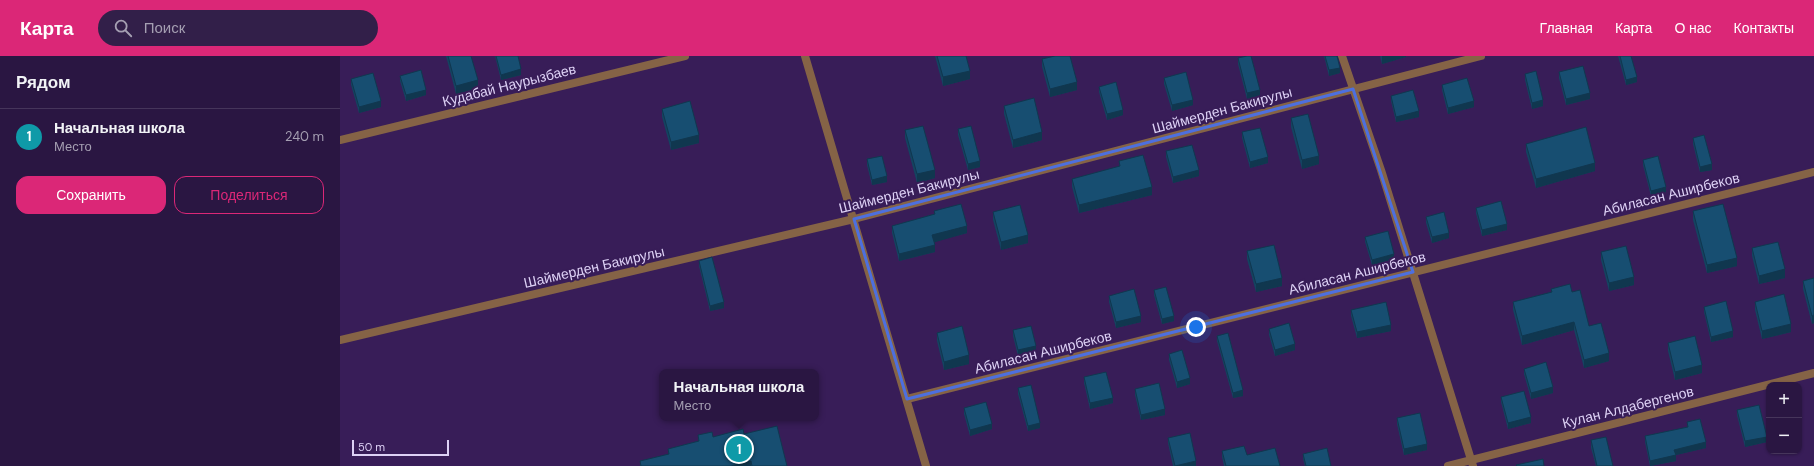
<!DOCTYPE html>
<html lang="ru">
<meta charset="utf-8">
<style>
body{margin:0;font-family:"DM Sans",sans-serif;background:#321f49;color:#f1f3f6}
.controls{position:absolute;right:12px;bottom:12px;display:grid;overflow:hidden;border-radius:8px;box-shadow:0 1px 3px #0004}
.controls button{width:36px;height:36px;display:grid;place-items:center;padding:0;border:0;border-bottom:1px solid #46355b;background:#2a1642;color:#f1f3f6;font:20px sans-serif}
.scale{position:absolute;left:12px;bottom:10px;width:97px;box-sizing:border-box;padding-left:4px;border:2px solid #ddd1f5;border-top:0;font-size:11px;line-height:14px;white-space:nowrap;color:#ddd1f5;-webkit-text-stroke:3px #381d58;paint-order:stroke}
.you{position:absolute;left:856px;top:271px;width:14px;height:14px;margin:-10px;border:3px solid #fff;border-radius:50%;background:#1a73e8;box-shadow:0 0 0 6px #1a73e833}
.badge{display:grid;place-items:center;width:26px;height:26px;border-radius:50%;background:#db2777;color:#fff;font-size:13px;font-weight:700}
.pin{position:absolute;translate:-50% -50%;border:2px solid #fff;box-shadow:0 1px 4px #0006}
.popup{position:absolute;left:319px;top:313px;width:160px;height:52px;box-sizing:border-box;display:grid;place-content:center;border-radius:8px;background:#2a1642;filter:drop-shadow(0 1px 3px #0005);font-size:13px;white-space:nowrap;color:#a59fb2}
.popup b{font-size:15px;color:#f1f3f6}
.popup::after{content:'';position:absolute;left:50%;top:100%;margin-left:-8px;border:8px solid transparent;border-top-color:#2a1642}
.list{margin:0;padding:0;list-style:none}
h2{display:flex;justify-content:space-between;align-items:center;height:52px;margin:0;padding:0 16px;font-size:17px}
h2 small{font-size:13px;font-weight:400;color:#a59fb2}
.list li{display:grid;grid-template-columns:26px 1fr auto;gap:12px;align-items:center;box-sizing:border-box;height:56px;padding:0 16px;border-top:1px solid #46355b}
.list b{display:block;font-size:15px;white-space:nowrap}
.list p{margin:0;font-size:13px;white-space:nowrap;color:#a59fb2}
.list em{font-size:13px;font-style:normal;color:#a59fb2}
.actions{display:flex;gap:8px;padding:12px 16px}
.actions a{flex:1;padding:9px 0;border:1px solid #db2777;border-radius:12px;text-align:center;font-size:14px;color:#db2777}
.actions .main{background:#db2777;color:#fff}
.icon{flex:none;width:22px;height:22px;fill:none;stroke:currentColor;stroke-width:2;stroke-linecap:round;stroke-linejoin:round}
.map{position:relative;flex:none;width:1474px;height:410px;overflow:hidden}
header{display:flex;align-items:center;gap:24px;box-sizing:border-box;height:56px;padding:0 20px;background:#db2777;color:#fff}
header strong{font-size:19px}
nav{display:flex;gap:22px;margin-inline-start:auto;font-size:14px}
.search{width:280px;height:36px;background:#321f49;display:flex;align-items:center;gap:10px;box-sizing:border-box;padding:0 14px;border-radius:22px;color:#a59fb2;font-size:15px}
main{display:flex}
aside{flex:1;background:#2a1642}
.map>svg:first-child{display:block}
</style>
<header>
<strong>Карта</strong>
<div class="search"><svg class="icon" aria-label="search" viewBox="0 0 24 24"><circle cx="10" cy="10" r="6"/><path d="M15 15l6 6"/></svg>Поиск</div>
<nav><a>Главная</a><a>Карта</a><a>О нас</a><a>Контакты</a></nav>
</header>
<main>
<aside>
<h2>Рядом<small></small></h2>
<ul class="list">
<li><span class="badge" style="background:#0f9aa8">1</span><div><b>Начальная школа</b><p>Место</p></div><em>240 m</em></li>
</ul>
<div class="actions"><a class="main">Сохранить</a><a>Поделиться</a></div>
</aside>
<div class="map">
<svg width="1474" height="410" viewBox="0 0 1474 410">
<rect width="100%" height="100%" fill="#381d58"/>
<g fill="none" stroke-linecap="round" stroke-linejoin="round">
<!-- minor -->
<g stroke="#856346" stroke-width="8">
<path d="M465 0 586 410"/>
<path d="M1002 0 1041 114 1133 410"/>
<path d="M0 84 345 0"/>
<path d="M0 284 514 163 1141 0"/>
<path d="M567 343 1474 116"/>
<path d="M1108 410 1474 317"/>
</g>
</g>
<!-- wall -->
<g fill="#144361">
<path d="M106 0H131L138 32 116 38Z"/>
<path d="M155 0H178L181 19 161 24Z"/>
<path d="M595 0H626L630 23 603 30Z"/>
<path d="M984 0H997L1000 17 989 20Z"/>
<path d="M1040 0H1066V1L1042 8Z"/>
<path d="M1278 0H1291L1297 26 1286 29Z"/>
<path d="M898 2 920 39 907 43 898 8Z"/>
<path d="M702 3 737 34 710 41 702 11Z"/>
<path d="M1219 16 1250 43 1226 49 1219 22Z"/>
<path d="M1185 18 1203 50 1192 53 1185 24Z"/>
<path d="M60 20 86 39 66 45 60 25Z"/>
<path d="M824 22 853 49 832 55 824 28Z"/>
<path d="M11 23 41 51 19 57 11 29Z"/>
<path d="M1102 29 1134 51 1108 58 1102 34Z"/>
<path d="M759 31 783 59 767 64 759 36Z"/>
<path d="M1051 40 1079 61 1056 66 1051 45Z"/>
<path d="M664 50 702 84 673 92 664 58Z"/>
<path d="M322 53 359 87 331 94 322 61Z"/>
<path d="M951 62 979 108 962 113 951 71Z"/>
<path d="M618 73 640 111 628 114 618 79Z"/>
<path d="M565 74 595 122 577 127 565 82Z"/>
<path d="M902 76 928 107 910 112 902 82Z"/>
<path d="M1353 82 1372 114 1360 116 1353 88Z"/>
<path d="M1186 88 1255 115 1196 132 1186 96Z"/>
<path d="M826 95 859 120 833 127 826 101Z"/>
<path d="M527 103 547 126 532 129 527 109Z"/>
<path d="M1303 104 1326 136 1311 140 1303 109Z"/>
<path d="M779 105 812 139 739 157 732 131V123L779 111Z"/>
<path d="M1136 152 1167 174 1142 180 1136 157Z"/>
<path d="M594 155 627 177 594 186 595 196 559 205 552 177V170L594 158Z"/>
<path d="M1353 155 1397 210 1367 217 1353 164Z"/>
<path d="M653 156 688 187 661 194 653 164Z"/>
<path d="M1086 161 1109 182 1092 187 1086 167Z"/>
<path d="M1025 181 1054 203 1032 209 1025 186Z"/>
<path d="M1412 192 1445 222 1419 228 1412 200Z"/>
<path d="M907 195 942 230 916 236 907 203Z"/>
<path d="M1261 196 1294 229 1269 235 1261 204Z"/>
<path d="M359 205 384 252 370 255 359 210Z"/>
<path d="M1474 222V267L1472 268 1463 233V225Z"/>
<path d="M1211 233 1232 236 1249 270 1269 305 1244 312 1234 274 1182 289 1173 254V246L1211 236Z"/>
<path d="M814 234 834 265 822 268 814 239Z"/>
<path d="M769 240 801 266 776 272 769 246Z"/>
<path d="M1415 246 1451 276 1422 283 1415 254Z"/>
<path d="M1364 251 1393 281 1371 286 1364 256Z"/>
<path d="M1011 254 1051 275 1017 282 1011 260Z"/>
<path d="M929 273 955 294 935 300 929 279Z"/>
<path d="M673 274 696 295 678 300 673 280Z"/>
<path d="M597 277 629 308 604 314 597 285Z"/>
<path d="M877 280 903 340 893 342 877 285Z"/>
<path d="M1328 287 1362 317 1335 324 1328 295Z"/>
<path d="M829 298 850 328 837 332 829 304Z"/>
<path d="M1184 313 1213 337 1191 343 1184 318Z"/>
<path d="M744 321 773 347 750 353 744 327Z"/>
<path d="M678 332 700 372 688 375 678 338Z"/>
<path d="M795 333 825 359 801 364 795 339Z"/>
<path d="M1161 341 1191 367 1168 373 1161 346Z"/>
<path d="M624 352 652 373 630 380 624 358Z"/>
<path d="M1397 354 1427 386 1405 391 1397 359Z"/>
<path d="M1057 362 1087 394 1064 399 1057 368Z"/>
<path d="M1347 366 1366 392 1336 399V405L1310 410 1305 386V380L1347 371Z"/>
<path d="M404 378 447 410H300V405L328 398V393L358 385V379L373 381Z"/>
<path d="M828 382 856 410H833L828 387Z"/>
<path d="M1251 384 1273 410H1256L1251 392Z"/>
<path d="M882 395 907 399 940 410H884L882 401Z"/>
<path d="M963 398 991 410H965L963 403Z"/>
</g>
<!-- shaded-wall -->
<g fill="#10374f">
<path d="M1042 0H1066V1L1042 8Z"/>
<path d="M1000 12V17L989 20V14Z"/>
<path d="M181 13V19L161 24V19Z"/>
<path d="M630 15V23L603 30V21Z"/>
<path d="M1297 21V26L1286 29V24Z"/>
<path d="M138 24V32L116 38V30Z"/>
<path d="M737 26V34L710 41V33Z"/>
<path d="M86 34V39L66 45V39Z"/>
<path d="M920 34V39L907 43V37Z"/>
<path d="M1250 37V43L1226 49V43Z"/>
<path d="M853 44V49L832 55V49Z"/>
<path d="M1203 44V50L1192 53V47Z"/>
<path d="M41 45V51L19 57V51Z"/>
<path d="M1134 45V51L1108 58V52Z"/>
<path d="M783 54V59L767 64V58Z"/>
<path d="M1079 55V61L1056 66V61Z"/>
<path d="M702 76V84L673 92V84Z"/>
<path d="M359 79V87L331 94V86Z"/>
<path d="M979 100V108L962 113V104Z"/>
<path d="M928 101V107L910 112V106Z"/>
<path d="M640 105V111L628 114V108Z"/>
<path d="M1255 107V115L1196 132V123Z"/>
<path d="M1372 108V114L1360 116V111Z"/>
<path d="M595 114V122L577 127V118Z"/>
<path d="M859 114V120L833 127V121Z"/>
<path d="M547 120V126L532 129V124Z"/>
<path d="M812 131V139L739 157V149Z"/>
<path d="M1326 131V136L1311 140V135Z"/>
<path d="M1167 168V174L1142 180V174Z"/>
<path d="M627 170V177L592 187V179Z"/>
<path d="M1109 177V182L1092 187V181Z"/>
<path d="M688 179V187L661 194V186Z"/>
<path d="M595 189V196L559 205V198Z"/>
<path d="M1054 198V203L1032 209V204Z"/>
<path d="M1397 202V210L1367 217V209Z"/>
<path d="M1445 213V222L1419 228V220Z"/>
<path d="M1294 221V229L1269 235V227Z"/>
<path d="M942 222V230L916 236V228Z"/>
<path d="M384 246V252L370 255V250Z"/>
<path d="M1474 259V267L1472 268V260Z"/>
<path d="M801 260V266L776 272V266Z"/>
<path d="M834 260V265L822 268V263Z"/>
<path d="M1234 266V274L1182 289V280Z"/>
<path d="M1451 268V276L1422 283V275Z"/>
<path d="M1051 269V275L1017 282V276Z"/>
<path d="M1393 275V281L1371 286V281Z"/>
<path d="M955 288V294L935 300V294Z"/>
<path d="M696 290V295L678 300V294Z"/>
<path d="M1269 297V305L1244 312V304Z"/>
<path d="M629 299V308L604 314V306Z"/>
<path d="M1362 309V317L1335 324V316Z"/>
<path d="M850 322V328L837 332V326Z"/>
<path d="M1213 331V337L1191 343V337Z"/>
<path d="M903 334V340L893 342V337Z"/>
<path d="M773 342V347L750 353V347Z"/>
<path d="M825 353V359L801 364V359Z"/>
<path d="M1191 361V367L1168 373V367Z"/>
<path d="M700 367V372L688 375V370Z"/>
<path d="M652 368V373L630 380V374Z"/>
<path d="M1427 381V386L1405 391V385Z"/>
<path d="M1366 386V392L1336 399V405L1310 410V405L1334 394Z"/>
<path d="M1087 388V394L1064 399V393Z"/>
<path d="M411 405V410H391Z"/>
<path d="M856 405V410H835Z"/>
</g>
<!-- building -->
<g fill="#174e71" stroke="#10374f">
<path d="M108 0H131L138 24 116 30Z"/>
<path d="M156 0H178L181 13 161 19Z"/>
<path d="M597 0H626L630 15 603 21Z"/>
<path d="M715 0H730L737 26 710 33 702 3Z"/>
<path d="M907 0H911L920 34 907 37 898 2Z"/>
<path d="M985 0H997L1000 12 989 14Z"/>
<path d="M1280 0H1291L1297 21 1286 24Z"/>
<path d="M1243 10 1250 37 1226 43 1219 16Z"/>
<path d="M81 14 86 34 66 39 60 20Z"/>
<path d="M1196 15 1203 44 1192 47 1185 18Z"/>
<path d="M846 16 853 44 832 49 824 22Z"/>
<path d="M33 17 41 45 19 51 11 23Z"/>
<path d="M1127 22 1134 45 1108 52 1102 29Z"/>
<path d="M776 26 783 54 767 58 759 31Z"/>
<path d="M1073 34 1079 55 1056 61 1051 40Z"/>
<path d="M694 42 702 76 673 84 664 50Z"/>
<path d="M350 45 359 79 331 86 322 53Z"/>
<path d="M968 58 979 100 962 104 951 62Z"/>
<path d="M583 70 595 114 577 118 565 74Z"/>
<path d="M631 70 640 105 628 108 618 73Z"/>
<path d="M1246 71 1255 107 1196 123 1186 88Z"/>
<path d="M920 72 928 101 910 106 902 76Z"/>
<path d="M1364 79 1372 108 1360 111 1353 82Z"/>
<path d="M852 89 859 114 833 121 826 95Z"/>
<path d="M803 99 812 131 739 149 732 123 780 110 779 105Z"/>
<path d="M542 100 547 120 532 124 527 103Z"/>
<path d="M1318 100 1326 131 1311 135 1303 104Z"/>
<path d="M1161 145 1167 168 1142 174 1136 152Z"/>
<path d="M621 148 627 170 592 179 595 189 559 198 552 170 595 158 594 155Z"/>
<path d="M1383 148 1397 202 1367 209 1353 155Z"/>
<path d="M680 149 688 179 661 186 653 156Z"/>
<path d="M1104 156 1109 177 1092 181 1086 161Z"/>
<path d="M1048 175 1054 198 1032 204 1025 181Z"/>
<path d="M1438 186 1445 213 1419 220 1412 192Z"/>
<path d="M934 189 942 222 916 228 907 195Z"/>
<path d="M1286 190 1294 221 1269 227 1261 196Z"/>
<path d="M372 201 384 246 370 250 359 205Z"/>
<path d="M1474 222V259L1472 260 1463 225Z"/>
<path d="M1230 228 1232 236 1240 234 1249 270 1261 267 1269 297 1244 304 1234 266 1182 280 1173 246 1212 236 1211 233Z"/>
<path d="M826 231 834 260 822 263 814 234Z"/>
<path d="M794 233 801 260 776 266 769 240Z"/>
<path d="M1444 238 1451 268 1422 275 1415 246Z"/>
<path d="M1386 245 1393 275 1371 281 1364 251Z"/>
<path d="M1046 246 1051 269 1017 276 1011 254Z"/>
<path d="M949 267 955 288 935 294 929 273Z"/>
<path d="M622 270 629 299 604 306 597 277Z"/>
<path d="M691 270 696 290 678 294 673 274Z"/>
<path d="M888 277 903 334 893 337 877 280Z"/>
<path d="M1355 280 1362 309 1335 316 1328 287Z"/>
<path d="M842 294 850 322 837 326 829 298Z"/>
<path d="M1206 306 1213 331 1191 337 1184 313Z"/>
<path d="M766 316 773 342 750 347 744 321Z"/>
<path d="M819 327 825 353 801 359 795 333Z"/>
<path d="M691 329 700 367 688 370 678 332Z"/>
<path d="M1184 335 1191 361 1168 367 1161 341Z"/>
<path d="M646 346 652 368 630 374 624 352Z"/>
<path d="M1419 349 1427 381 1405 385 1397 354Z"/>
<path d="M1080 357 1087 388 1064 393 1057 362Z"/>
<path d="M1360 363 1366 386 1334 394 1336 399 1310 405 1305 380 1348 371 1347 366Z"/>
<path d="M437 370 447 410H412L411 405 391 410H301L300 405 329 398 328 393 359 385 358 379 372 376 373 381 403 373 404 378Z"/>
<path d="M850 377 856 405 835 410 828 382Z"/>
<path d="M1266 381 1273 410H1257L1251 384Z"/>
<path d="M904 390 907 399 935 392 940 410H886L882 395Z"/>
<path d="M987 392 991 410H966L963 398Z"/>
<path d="M1203 403 1204 410H1177L1176 409Z"/>
</g>
<!-- marked area -->
<path fill="none" stroke="#4d6fdf" stroke-width="3" stroke-linejoin="round" d="M1013 33 1073 216 567 343 514 163Z"/>
<g text-anchor="middle" stroke-width="4" stroke-linejoin="round" paint-order="stroke">
<!-- street labels -->
<g font-size="14" fill="#ddd1f5" stroke="#381d58">
<text transform="translate(169 29) rotate(-14)" y="5">Кудабай Наурызбаев</text>
<text transform="translate(882 54) rotate(-15)" y="5">Шаймерден Бакирулы</text>
<text transform="translate(569 135) rotate(-14)" y="5">Шаймерден Бакирулы</text>
<text transform="translate(1331 138) rotate(-14)" y="5">Абиласан Аширбеков</text>
<text transform="translate(254 211) rotate(-13)" y="5">Шаймерден Бакирулы</text>
<text transform="translate(1017 217) rotate(-14)" y="5">Абиласан Аширбеков</text>
<text transform="translate(703 296) rotate(-14)" y="5">Абиласан Аширбеков</text>
<text transform="translate(1288 351) rotate(-14)" y="5">Кулан Алдабергенов</text>
</g>
</g>
</svg>
<div class="controls">
<button>+</button>
<button>−</button>
</div>
<div class="scale">50 m</div>
<div class="you"></div>
<div class="pin badge" style="left:399px;top:393px;background:#0f9aa8">1</div>
<div class="popup"><b>Начальная школа</b>Место</div>
</div>
</main>
